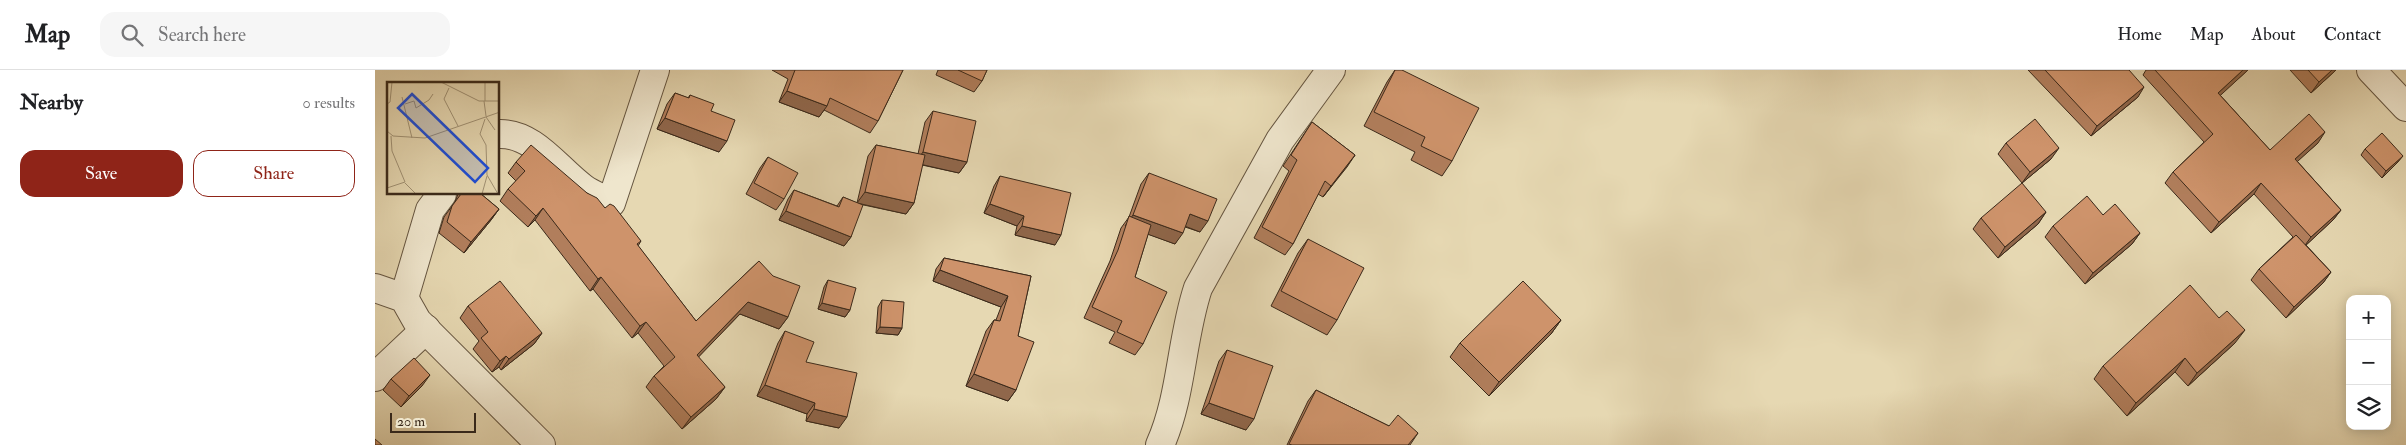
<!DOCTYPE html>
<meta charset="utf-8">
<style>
body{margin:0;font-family:"IM FELL Double Pica",serif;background:#f6f6f6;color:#202124}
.controls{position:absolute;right:15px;bottom:15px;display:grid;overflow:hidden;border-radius:10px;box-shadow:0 2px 12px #0003}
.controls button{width:45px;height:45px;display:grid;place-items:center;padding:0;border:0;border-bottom:1px solid #e0e0e0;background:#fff;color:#202124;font:25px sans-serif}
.scale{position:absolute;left:15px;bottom:12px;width:86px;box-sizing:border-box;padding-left:5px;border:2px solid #3a291a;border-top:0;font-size:14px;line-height:18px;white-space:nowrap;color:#3a291a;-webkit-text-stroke:4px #efe6cd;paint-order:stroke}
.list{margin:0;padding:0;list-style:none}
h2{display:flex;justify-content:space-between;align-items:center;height:65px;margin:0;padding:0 20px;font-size:21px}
h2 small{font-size:16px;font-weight:400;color:#757577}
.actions{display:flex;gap:10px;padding:15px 20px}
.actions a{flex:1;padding:11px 0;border:1px solid #8f2418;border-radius:15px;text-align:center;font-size:18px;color:#8f2418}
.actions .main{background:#8f2418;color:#fff}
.icon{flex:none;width:28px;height:28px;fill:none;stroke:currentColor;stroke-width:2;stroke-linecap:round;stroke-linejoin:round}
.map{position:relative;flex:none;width:2031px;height:375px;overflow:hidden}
header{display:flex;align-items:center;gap:30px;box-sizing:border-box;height:70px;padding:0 25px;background:#fff;border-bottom:1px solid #e0e0e0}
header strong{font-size:24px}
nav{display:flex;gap:28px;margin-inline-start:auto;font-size:18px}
.search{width:350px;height:45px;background:#f6f6f6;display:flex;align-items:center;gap:12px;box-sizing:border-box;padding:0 18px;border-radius:15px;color:#757577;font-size:19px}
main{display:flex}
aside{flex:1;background:#fff}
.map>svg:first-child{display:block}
</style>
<header>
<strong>Map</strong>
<div class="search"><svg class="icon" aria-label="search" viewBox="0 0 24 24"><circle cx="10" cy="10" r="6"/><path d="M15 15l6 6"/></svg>Search here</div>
<nav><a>Home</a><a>Map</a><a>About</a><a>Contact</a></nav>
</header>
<main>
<aside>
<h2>Nearby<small>0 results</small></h2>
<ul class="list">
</ul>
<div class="actions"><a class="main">Save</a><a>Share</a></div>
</aside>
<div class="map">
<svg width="2031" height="375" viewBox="0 0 2031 375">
<rect width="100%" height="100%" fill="#e6d8b2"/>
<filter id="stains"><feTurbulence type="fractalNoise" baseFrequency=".004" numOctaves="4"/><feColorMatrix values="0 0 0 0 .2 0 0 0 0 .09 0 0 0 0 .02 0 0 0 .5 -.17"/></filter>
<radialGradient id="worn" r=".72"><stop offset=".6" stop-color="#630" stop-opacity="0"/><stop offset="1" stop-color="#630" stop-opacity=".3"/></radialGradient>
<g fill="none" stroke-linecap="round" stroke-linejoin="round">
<defs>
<g id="minor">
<path d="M1996 0 2031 37"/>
<path d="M124 64C159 63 182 99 208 118 216 124 227 128 236 133L280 0"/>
<path d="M0 218 29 228 42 251 166 375"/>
<path d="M29 228 55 140 67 124"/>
<path d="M0 307 51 259"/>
<path d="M785 375C807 326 806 269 823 218L905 70 956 0"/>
</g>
</defs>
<!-- minor casing -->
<use href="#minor" stroke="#655540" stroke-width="30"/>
<!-- minor -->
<use href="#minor" stroke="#efe6cd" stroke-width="28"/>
</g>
<!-- wall -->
<g fill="#b17e5c" stroke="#3a291a">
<path d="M397 0H528L503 51 495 63 449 40 444 47 404 32 413 9Z"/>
<path d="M563 0H612L607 11 599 22 561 5Z"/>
<path d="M1020 0H1027L1077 91 1067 106 1036 90 1040 82 989 56 1012 12Z"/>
<path d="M1653 0H1754L1763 27 1716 66Z"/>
<path d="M1771 0H1873L1845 25 1895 80 1943 73 1922 91 1966 140 1958 150 1931 175 1956 202 1948 213 1911 248 1876 210 1884 199 1918 167 1879 124 1836 163 1790 113 1798 102 1829 72 1768 5Z"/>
<path d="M1915 0H1961L1936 23Z"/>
<path d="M300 23 313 28 315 25 336 41 344 82 282 59 292 34Z"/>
<path d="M558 41 592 92 584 103 547 95 539 133 531 144 484 134 476 167 469 176 404 150 413 129 419 120 462 136 468 127 482 133 493 86 501 75 543 84 550 52Z"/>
<path d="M937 52 980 85 948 127 943 124 918 174 910 185 879 168 914 101 908 96Z"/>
<path d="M1631 73 1676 89 1647 113 1623 84Z"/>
<path d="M1990 79 2023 92 2007 108 1986 85Z"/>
<path d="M393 87 409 129 401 140 371 124 385 98Z"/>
<path d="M141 92 212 123 230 138 266 171 263 176 321 251 384 191 413 247 404 259 365 244 323 287 350 317 341 329 307 359 271 317 279 306 289 296 263 263 257 268 218 219 215 221 160 150 153 157 125 131 133 119 141 111 133 103Z"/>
<path d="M774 103 825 162 810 157 800 174 773 164 760 207 768 274 760 285 734 273 740 262 709 248 735 191 746 158 754 147 766 114Z"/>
<path d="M625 106 680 175 640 165 642 156 609 143 619 116Z"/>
<path d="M83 124H106L124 139 116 150 89 183 64 163 69 147 80 132Z"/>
<path d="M1671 142 1663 154 1623 188 1598 159 1606 148Z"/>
<path d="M1728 145 1765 163 1757 174 1710 214 1670 167 1678 156Z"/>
<path d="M933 169 962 250 952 265 896 236 923 183Z"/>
<path d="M569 188 656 206 643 266 641 320 633 331 591 316 611 261 619 250H621L626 237 558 211 561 199Z"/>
<path d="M453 210 475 240 470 247 443 239 449 217Z"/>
<path d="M507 230 527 258 523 265 501 263 503 237Z"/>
<path d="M93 236 167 263 159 274 126 300 124 297 117 302 98 279 104 271 85 248Z"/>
<path d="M1186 250 1176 264 1114 326 1075 287 1085 273Z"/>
<path d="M410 261 431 292 464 358 431 351 432 344 382 326 403 273Z"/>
<path d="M1860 273 1813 316 1800 302 1752 346 1719 309 1728 296Z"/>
<path d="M852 280 871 360 826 344 844 291Z"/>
<path d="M16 309 47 316 26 337 8 320Z"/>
<path d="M941 320 1014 356 1043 363 1035 375H912L933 331Z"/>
</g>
<!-- shaded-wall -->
<g fill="#90674b" stroke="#3a291a">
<path d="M1868 0H1873L1836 34 1843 23Z"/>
<path d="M1957 0H1961L1936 23 1944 12Z"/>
<path d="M1769 17 1763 27 1716 66 1722 56Z"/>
<path d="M412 21 452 36 444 47 404 32Z"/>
<path d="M290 48 352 71 344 82 282 59Z"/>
<path d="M1950 62 1943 73 1913 100 1920 89Z"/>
<path d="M1684 78 1676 89 1647 113 1655 102Z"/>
<path d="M548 82 592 92 584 103 540 93Z"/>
<path d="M980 85 972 97 948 127 956 116Z"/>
<path d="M2028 86 2023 92 2007 108 2011 101Z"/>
<path d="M1886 113 1879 124 1836 163 1844 152Z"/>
<path d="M490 122 539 133 531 144 482 133Z"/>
<path d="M615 134 649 146 642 156 609 143Z"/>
<path d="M168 138 160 150 153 157 161 146Z"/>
<path d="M124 139 116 150 89 183 96 172Z"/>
<path d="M1966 140 1958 150 1928 178 1936 167Z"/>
<path d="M411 141 476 167 469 176 404 150Z"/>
<path d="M1671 142 1663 154 1623 188 1630 177Z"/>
<path d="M815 144 833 151 825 162 807 155Z"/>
<path d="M758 145 808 163 800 174 750 156Z"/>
<path d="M647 156 686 165 680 175 640 165Z"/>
<path d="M1765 163 1757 174 1710 214 1718 203Z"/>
<path d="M565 200 633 226 626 237 558 211Z"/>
<path d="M1956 202 1948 213 1911 248 1919 237Z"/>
<path d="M226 207 218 219 215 221 223 209Z"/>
<path d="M373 232 413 247 404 259 365 244 314 297 322 285Z"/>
<path d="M447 233 475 240 470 247 443 239Z"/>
<path d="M1186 250 1176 264 1114 326 1124 312Z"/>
<path d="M271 252 263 263 257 268 265 256Z"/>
<path d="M505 257 527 258 523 265 501 263Z"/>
<path d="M1870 260 1860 273 1813 316 1822 303Z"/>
<path d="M167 263 159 274 126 300 134 289Z"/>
<path d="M131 286 124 297 117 302 125 291Z"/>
<path d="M1810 288 1800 302 1752 346 1761 333Z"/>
<path d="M599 304 641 320 633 331 591 316Z"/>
<path d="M55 305 47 316 26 337 34 326Z"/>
<path d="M390 315 440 333 432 344 382 326Z"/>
<path d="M350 317 341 329 307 359 316 347Z"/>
<path d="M834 333 879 349 871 360 826 344Z"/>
<path d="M439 339 472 347 464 358 431 351Z"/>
</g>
<!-- building -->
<g fill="#ce936b" stroke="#3a291a">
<path d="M420 0H528L503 51 455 28 452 36 412 21Z"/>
<path d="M583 0H612L607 11Z"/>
<path d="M1020 0H1027L1104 38 1077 91 1046 76 1050 67 999 42Z"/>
<path d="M1670 0H1754L1769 17 1722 56Z"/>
<path d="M1780 0H1868L1843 23 1895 80 1934 44 1950 62 1920 89 1966 140 1936 167 1886 113 1844 152 1798 102 1838 64Z"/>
<path d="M1933 0H1957L1944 12Z"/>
<path d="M300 23 314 28 315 25 339 34 336 41 360 50 352 71 290 48Z"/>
<path d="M558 41 601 51 592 92 548 82Z"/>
<path d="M1660 49 1684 78 1655 102 1631 73Z"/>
<path d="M937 52 980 85 956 116 950 111 918 174 887 157 922 90 916 85Z"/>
<path d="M2007 63 2028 86 2011 101 1990 79Z"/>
<path d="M156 75 212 123 222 128 230 138 235 134 239 136 266 171 262 174 321 251 384 191 398 206 425 216 413 247 373 232 322 285 350 317 316 347 279 306 300 287 271 252 265 256 226 207 223 209 168 138 161 146 133 119 150 101 141 92Z"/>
<path d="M501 75 550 85 539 133 490 122Z"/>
<path d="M393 87 423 103 409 129 379 113Z"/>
<path d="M774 103 842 129 833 151 815 144 808 163 758 145Z"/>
<path d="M625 106 696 123 686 165 647 156 649 146 615 134Z"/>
<path d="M1647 113 1671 142 1630 177 1606 148Z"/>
<path d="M419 120 464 137 468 127 488 135 476 167 411 141Z"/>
<path d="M86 124H106L124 139 96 172 72 152 77 136Z"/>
<path d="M1712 126 1728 145 1740 134 1765 163 1718 203 1678 156Z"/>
<path d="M754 146 776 155 760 207 792 222 768 274 742 262 747 251 717 237 743 180Z"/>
<path d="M1921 165 1956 202 1919 237 1884 199Z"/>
<path d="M933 169 989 198 962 250 906 221Z"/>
<path d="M569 188 656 206 643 266 659 272 641 320 599 304 619 250 625 251 633 226 565 200Z"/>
<path d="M453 210 481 218 475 240 447 233Z"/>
<path d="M125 211 167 263 134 289 131 286 125 291 106 268 113 262 93 236Z"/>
<path d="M1148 211 1186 250 1124 312 1085 273Z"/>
<path d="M1815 215 1844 248 1852 241 1870 260 1822 303 1810 288 1761 333 1728 296Z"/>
<path d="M507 230 529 232 527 258 505 257Z"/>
<path d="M410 261 439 272 431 292 482 303 472 347 439 339 440 333 390 315Z"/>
<path d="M852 280 898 296 879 349 834 333Z"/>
<path d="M39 288 55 305 34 326 16 309Z"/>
<path d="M941 320 1014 356 1023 345 1043 363 1033 375H917L914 374Z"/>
<path d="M0 369 7 375H0Z"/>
</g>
<!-- overview -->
<g transform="translate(12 12)">
<rect width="112" height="112" fill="#e6d8b2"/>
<path fill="none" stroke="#a19275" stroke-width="1" d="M54 0 92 19H113M98 0V19M62 6 57 17 71 44M15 15 25 56M97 19 99 34M0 22 3 20 5 0M18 22 27 19 29 26 42 18 46 12M99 35 108 48M98 37 93 52 99 63 100 93 111 112M0 49 6 54 38 56 113 30M18 101 29 112M0 106 18 100 5 69 4 54M95 112 100 94"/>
<path fill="#1d4ed8" fill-opacity="0.15" stroke="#1d4ed8" stroke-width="2.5" d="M25 12 101 86 88 100 11 26Z"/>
<rect width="112" height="112" fill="none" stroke="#3a291a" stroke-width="2.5"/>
</g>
<rect width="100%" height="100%" filter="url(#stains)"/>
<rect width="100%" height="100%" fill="url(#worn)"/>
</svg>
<div class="controls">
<button>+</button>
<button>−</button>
<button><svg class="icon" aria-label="layers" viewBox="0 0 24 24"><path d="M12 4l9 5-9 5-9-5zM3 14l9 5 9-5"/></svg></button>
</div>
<div class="scale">20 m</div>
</div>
</main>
